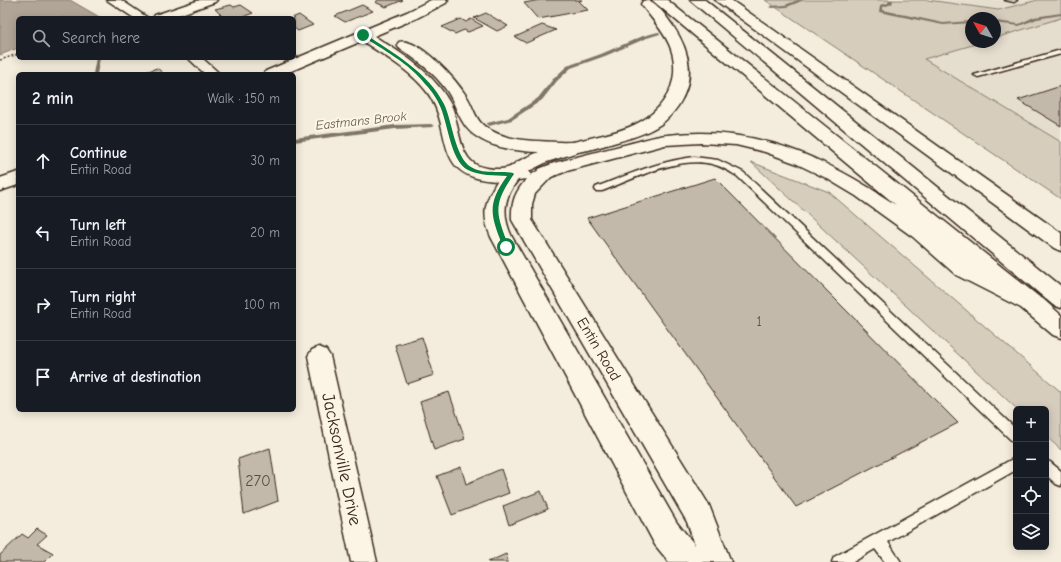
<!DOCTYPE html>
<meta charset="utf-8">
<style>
body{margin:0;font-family:"Comic Neue",sans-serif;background:#242831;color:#f1f3f6}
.controls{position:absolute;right:12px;bottom:12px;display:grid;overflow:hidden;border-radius:6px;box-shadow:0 2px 10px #0003}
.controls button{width:36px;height:36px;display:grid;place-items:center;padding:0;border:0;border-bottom:1px solid #363941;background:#171b24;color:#f1f3f6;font:20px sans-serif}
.compass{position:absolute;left:965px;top:12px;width:36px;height:36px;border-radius:50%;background:#171b24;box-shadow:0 2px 10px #0003;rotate:309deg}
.stop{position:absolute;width:12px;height:12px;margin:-9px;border:3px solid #0b8043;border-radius:50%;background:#fff}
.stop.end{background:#0b8043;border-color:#fff;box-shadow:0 1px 4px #0008}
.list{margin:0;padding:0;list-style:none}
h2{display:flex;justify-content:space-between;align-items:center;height:52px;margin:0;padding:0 16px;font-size:17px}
h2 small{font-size:13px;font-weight:400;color:#9ea1a6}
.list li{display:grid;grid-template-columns:26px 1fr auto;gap:12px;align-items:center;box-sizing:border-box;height:72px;padding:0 16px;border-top:1px solid #363941}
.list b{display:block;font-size:15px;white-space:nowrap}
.list p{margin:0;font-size:13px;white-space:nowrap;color:#9ea1a6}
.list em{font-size:13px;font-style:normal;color:#9ea1a6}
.icon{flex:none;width:22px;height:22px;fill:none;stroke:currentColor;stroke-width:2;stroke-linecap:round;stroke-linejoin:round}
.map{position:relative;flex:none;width:1061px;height:562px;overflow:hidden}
.search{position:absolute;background:#171b24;box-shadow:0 2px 10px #0003;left:16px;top:16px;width:280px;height:44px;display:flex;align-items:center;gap:10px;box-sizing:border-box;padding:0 14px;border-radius:6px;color:#9ea1a6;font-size:15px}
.panel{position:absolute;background:#171b24;box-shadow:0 2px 10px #0003;left:16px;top:72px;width:280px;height:340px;border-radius:6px}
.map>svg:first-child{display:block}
</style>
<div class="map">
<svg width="1061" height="562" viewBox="0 0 1061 562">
<rect width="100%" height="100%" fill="#f4eddd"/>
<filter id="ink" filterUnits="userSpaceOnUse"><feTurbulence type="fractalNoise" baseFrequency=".025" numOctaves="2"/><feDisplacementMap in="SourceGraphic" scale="8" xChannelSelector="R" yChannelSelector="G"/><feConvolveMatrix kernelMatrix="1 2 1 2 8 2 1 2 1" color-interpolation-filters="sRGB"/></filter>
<g filter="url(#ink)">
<!-- built -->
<g fill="#e5ddce">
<path d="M929 0H1038L998 10Z"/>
<path d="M1061 18V142L923 59 983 42H995V38Z"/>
</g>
<!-- green -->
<g fill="#d6cdbd" stroke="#887c6e">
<path d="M765 0H928L998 10 1038 0H1061V18L995 38V18H971V42H983L924 59 1061 142V199Z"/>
<path d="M751 162 829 192 1061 392V450L1046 436V409H1017Z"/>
</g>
<!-- water -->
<path fill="#b0a596" stroke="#817466" d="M0 0H70L101 18H18V48L0 55Z"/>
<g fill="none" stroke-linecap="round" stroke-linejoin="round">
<!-- stream -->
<g fill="#817466" fill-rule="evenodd">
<path d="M798 0H804L787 7 771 8 769 7 771 6 785 5Z"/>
<path d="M889 0H893L892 4 883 7V10L943 23 971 21V23L943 25 879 12 880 5 888 3Z"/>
<path d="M1061 13V15L1037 19 1019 26 995 23V21L1019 24 1034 17Z"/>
<path d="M658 32 660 33V34L647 38 605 56 571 68 557 81 542 100 512 120 489 126 486 124 487 123 508 118 538 98 553 79 567 66 601 54 643 36Z"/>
<path d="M96 58H100L97 74H93Z"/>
<path d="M431 124 434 126 433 127 395 129 294 142V138L395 125Z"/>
</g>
</g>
<!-- building -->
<g fill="#c3b9aa" stroke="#3b2a1e">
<path d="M379 0H403L386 7 375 2Z"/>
<path d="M540 0H582L579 1 588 10 538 19 524 3Z"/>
<path d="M231 5 234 7 241 5 253 13 240 18H224L215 9Z"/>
<path d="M362 5 373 11 345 22 335 16Z"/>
<path d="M486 13 508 26 497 31 474 18Z"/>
<path d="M299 15 313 25 298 31 294 28V18H292Z"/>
<path d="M461 19 466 22 471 19 483 26 468 32 464 30 455 34 442 27Z"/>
<path d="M542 25 556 30 526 43 515 37Z"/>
<path d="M157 68 164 74H140Z"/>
<path d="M1061 86V126L1018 100Z"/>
<path d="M715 178 958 423 796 507 587 218Z"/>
<path d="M422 337 434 375 407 384 395 345Z"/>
<path d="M449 392 465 439 434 450 420 402Z"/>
<path d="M270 448 278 501 244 514 238 459Z"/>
<path d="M461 467 466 484 501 469 509 493 452 515 437 476Z"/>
<path d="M541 491 548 509 509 525 503 506Z"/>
<path d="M37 529 47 535 37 544 53 553 44 562H0V555L22 534 28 538Z"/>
<path d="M506 554 508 562H488Z"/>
</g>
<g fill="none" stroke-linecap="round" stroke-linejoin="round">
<defs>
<g id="service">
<path d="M1005 0H1017L1014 2Z"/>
<path d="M1061 50V54L978 77 974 75Z"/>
<path d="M694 157 718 160 743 172 1016 429V443L1012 441 737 176C729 171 721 166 712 164 677 156 634 179 602 191H596L595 189 596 187C628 175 659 161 694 157Z"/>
<path d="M1016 457V470L888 542 901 562H885L875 549 853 562H832L834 557Z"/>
<path d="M1046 460 1050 462 1061 471V486L1056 484 1046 475Z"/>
</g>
<g id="minor">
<path d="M107 0H121L148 18H134Z"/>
<path d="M200 0H217L215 2 170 18H153L155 15Z"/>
<path d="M188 58H202L220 74H205Z"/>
<path d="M319 347 326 350 330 356 377 562H351L308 356 312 350Z"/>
</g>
<g id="tertiary">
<path d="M431 0H448L446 3 417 18 374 36C404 55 436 74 452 107 460 126 458 161 482 167 489 169 500 170 507 168 510 168 514 164 517 162 524 158 532 155 539 152 514 151 479 147 464 124 457 114 454 101 447 91 435 73 417 60 399 48L397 45 399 42C419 37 457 81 467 97 473 106 475 119 484 126 506 142 534 141 560 142 568 143 573 141 581 143L584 147 581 151 547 162 529 171 531 174 530 176C538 170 543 166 553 169L555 173 535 194 532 204V220L709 505 731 562H669L655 545 491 237C481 214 485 201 497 181 430 178 455 130 427 92 410 70 385 56 362 41L284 74H263L266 71 407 12ZM527 179C515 191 511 203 512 220L687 522 695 545 677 523 512 237C502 216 503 198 518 180Z"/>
<path d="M18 172V185L0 191V178Z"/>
</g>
<g id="motorway">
<path d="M648 0C658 3 667 18 673 26 690 51 696 79 678 106 673 113 668 119 661 124 646 134 628 139 610 144 598 147 581 154 569 151L566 147 569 143C608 133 654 130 671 87 676 73 675 57 669 44 662 29 651 18 641 4L643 1Z"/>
<path d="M652 0H667L1038 296 1043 299 1061 315V338L1053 335 1021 308 956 275 913 237 856 196 826 178 795 163 765 152 736 145 701 143 665 145 567 171 546 179 539 177 537 173 539 169 554 163C579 156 604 150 628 144 641 141 654 136 667 135 754 124 825 157 896 205Z"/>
<path d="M690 0H705L1061 286V308L1053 305Z"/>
<path d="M715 0H731L1061 233V251L1054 248Z"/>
</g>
</defs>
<!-- service casing -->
<use href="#service" stroke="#3b2a1e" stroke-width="3"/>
<!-- minor casing -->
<use href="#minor" stroke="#3b2a1e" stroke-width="3"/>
<!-- tertiary casing -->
<use href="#tertiary" stroke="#3b2a1e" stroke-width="3"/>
<!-- motorway casing -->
<use href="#motorway" stroke="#3b2a1e" stroke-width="3"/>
<!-- path -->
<path stroke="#3b2a1e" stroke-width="1.5" stroke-dasharray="2 2" stroke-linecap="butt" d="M0 60 18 54"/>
<!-- service -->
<use href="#service" fill="#fcf5e5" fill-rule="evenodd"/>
<!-- minor -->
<use href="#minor" fill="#fcf5e5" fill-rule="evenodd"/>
<!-- tertiary -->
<use href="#tertiary" fill="#fcf5e5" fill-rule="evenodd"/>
<!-- motorway -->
<use href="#motorway" fill="#fcf5e5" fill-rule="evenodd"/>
</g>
</g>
<!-- route -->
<path fill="#0b8043" d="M362 34H365C393 53 428 72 444 104 452 120 455 158 471 167 484 175 500 170 513 173L514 174C492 206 496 213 509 247V249L506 250 503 247C491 216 486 205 507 176 494 175 480 176 468 170 450 161 448 121 439 104 436 97 430 89 425 84 410 64 382 49 362 36Z"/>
<g text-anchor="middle" stroke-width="4" stroke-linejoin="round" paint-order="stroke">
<!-- far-water labels -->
<g font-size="13" font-style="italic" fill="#645548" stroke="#fcf5e5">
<text transform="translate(361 120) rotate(-6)" y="5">Eastmans Brook</text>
</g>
<!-- number labels -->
<g font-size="13" fill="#5d4e41">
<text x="759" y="326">1</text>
</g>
<!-- street labels -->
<g font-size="15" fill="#3b2a1e" stroke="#fcf5e5">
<text transform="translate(599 349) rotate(59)" y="5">Entin Road</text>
</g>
<!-- near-number labels -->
<g font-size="16" fill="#5d4e41">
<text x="258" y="486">270</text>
</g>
<!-- near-street labels -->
<g font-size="18" fill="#3b2a1e" stroke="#fcf5e5">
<text transform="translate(342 459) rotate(78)" y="6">Jacksonville Drive</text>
</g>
</g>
</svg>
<div class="controls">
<button>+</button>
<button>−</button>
<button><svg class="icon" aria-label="locate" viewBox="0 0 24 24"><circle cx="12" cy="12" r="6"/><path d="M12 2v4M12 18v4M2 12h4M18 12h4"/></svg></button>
<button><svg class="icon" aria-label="layers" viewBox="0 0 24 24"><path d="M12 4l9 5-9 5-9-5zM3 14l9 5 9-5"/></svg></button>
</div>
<svg class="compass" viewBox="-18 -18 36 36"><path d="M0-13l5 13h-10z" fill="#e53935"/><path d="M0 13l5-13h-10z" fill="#9ea1a6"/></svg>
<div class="stop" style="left:506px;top:247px"></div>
<div class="stop end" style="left:363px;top:35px"></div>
<div class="search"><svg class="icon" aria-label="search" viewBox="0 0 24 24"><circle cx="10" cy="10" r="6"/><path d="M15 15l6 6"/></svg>Search here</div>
<section class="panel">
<h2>2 min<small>Walk · 150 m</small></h2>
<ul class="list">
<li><svg class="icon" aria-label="ahead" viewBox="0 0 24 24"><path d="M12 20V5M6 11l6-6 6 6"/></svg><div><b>Continue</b><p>Entin Road</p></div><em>30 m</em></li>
<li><svg class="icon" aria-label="left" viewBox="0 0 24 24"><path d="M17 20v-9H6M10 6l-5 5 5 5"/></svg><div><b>Turn left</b><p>Entin Road</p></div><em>20 m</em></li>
<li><svg class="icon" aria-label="right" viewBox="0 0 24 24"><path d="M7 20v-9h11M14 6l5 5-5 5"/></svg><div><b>Turn right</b><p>Entin Road</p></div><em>100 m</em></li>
<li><svg class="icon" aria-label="arrive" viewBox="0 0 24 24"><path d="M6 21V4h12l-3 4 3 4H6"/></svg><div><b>Arrive at destination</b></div></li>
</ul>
</section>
</div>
